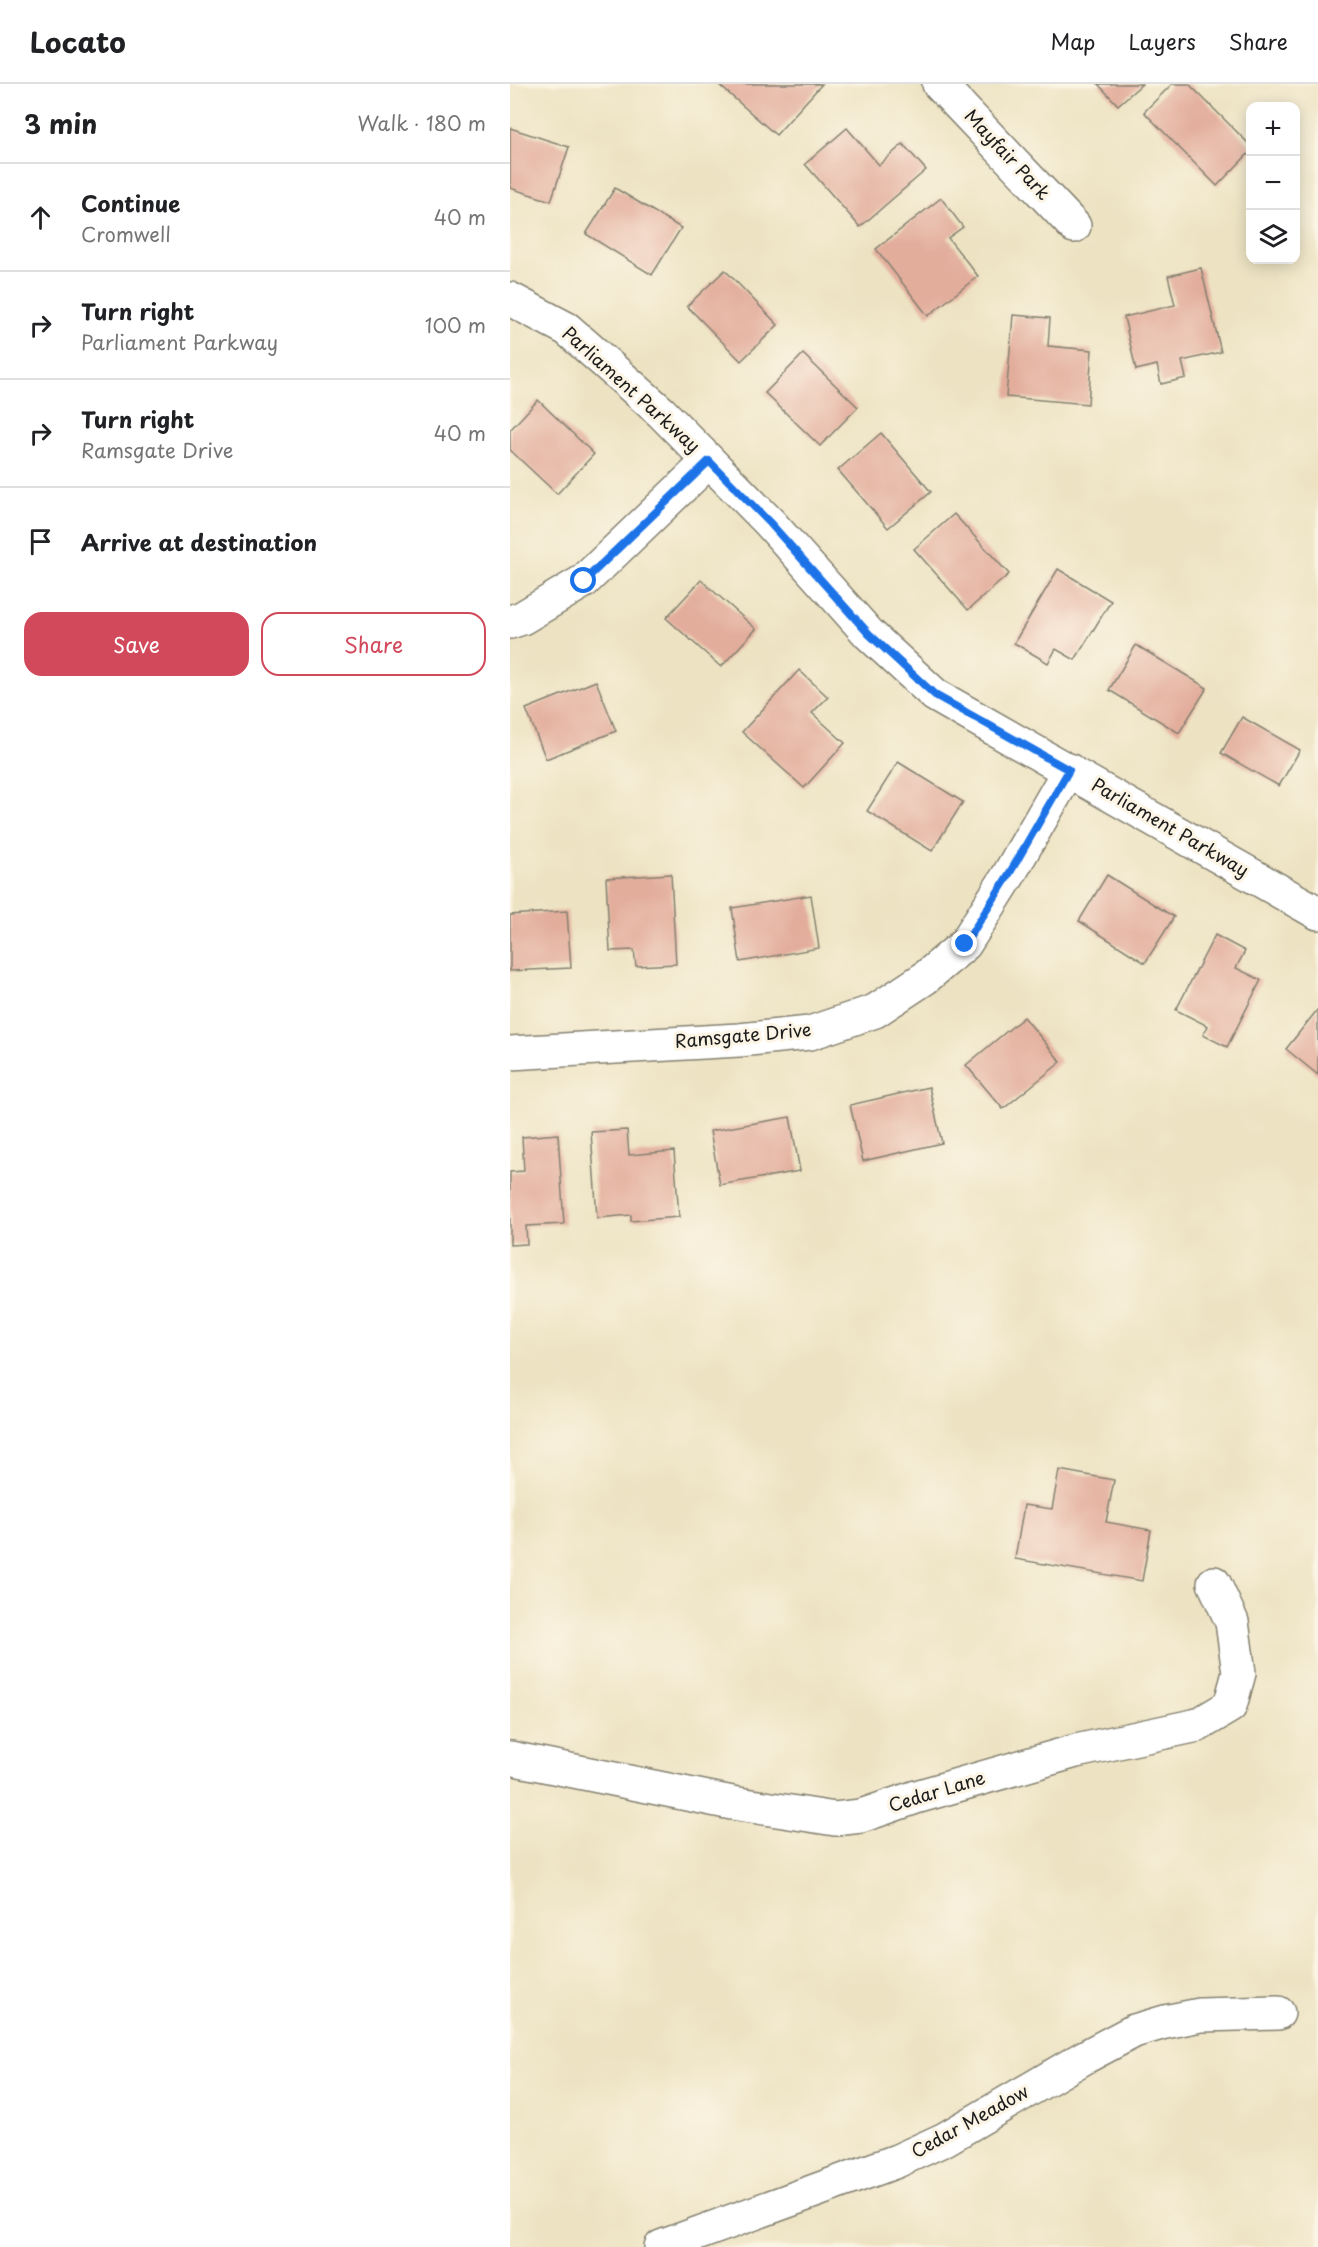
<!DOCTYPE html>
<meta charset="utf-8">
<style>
body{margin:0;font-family:"Playpen Sans",sans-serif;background:#f2f2f2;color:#202124}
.controls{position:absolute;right:18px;top:18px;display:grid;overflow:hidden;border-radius:12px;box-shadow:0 3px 15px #0003}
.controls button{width:54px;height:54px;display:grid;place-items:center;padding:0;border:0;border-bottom:2px solid #e0e0e0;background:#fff;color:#202124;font:30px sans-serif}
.stop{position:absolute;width:18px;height:18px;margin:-14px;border:4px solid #1a73e8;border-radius:50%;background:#fff}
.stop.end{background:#1a73e8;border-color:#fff;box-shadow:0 2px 6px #0008}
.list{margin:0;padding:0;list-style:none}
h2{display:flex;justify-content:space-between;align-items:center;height:78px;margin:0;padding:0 24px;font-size:26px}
h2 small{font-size:20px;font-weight:400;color:#757577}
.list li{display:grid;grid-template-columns:39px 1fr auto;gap:18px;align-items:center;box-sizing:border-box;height:108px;padding:0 24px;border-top:2px solid #e0e0e0}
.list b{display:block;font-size:22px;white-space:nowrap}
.list p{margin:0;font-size:20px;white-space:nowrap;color:#757577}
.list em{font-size:20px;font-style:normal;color:#757577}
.actions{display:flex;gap:12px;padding:18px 24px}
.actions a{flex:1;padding:14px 0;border:2px solid #d1495b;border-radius:18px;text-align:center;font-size:21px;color:#d1495b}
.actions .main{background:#d1495b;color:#fff}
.icon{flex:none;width:33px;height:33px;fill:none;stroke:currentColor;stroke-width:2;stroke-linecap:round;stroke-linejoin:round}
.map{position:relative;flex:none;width:808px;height:2163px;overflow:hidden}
header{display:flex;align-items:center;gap:36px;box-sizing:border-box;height:84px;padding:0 30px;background:#fff;border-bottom:2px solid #e0e0e0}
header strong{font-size:28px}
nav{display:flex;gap:33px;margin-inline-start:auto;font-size:21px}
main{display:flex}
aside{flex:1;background:#fff}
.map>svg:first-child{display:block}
</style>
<header>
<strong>Locato</strong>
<nav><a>Map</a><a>Layers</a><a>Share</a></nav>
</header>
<main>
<aside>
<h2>3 min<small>Walk · 180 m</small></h2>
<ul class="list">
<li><svg class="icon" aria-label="ahead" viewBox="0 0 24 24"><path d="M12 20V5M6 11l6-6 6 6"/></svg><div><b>Continue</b><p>Cromwell</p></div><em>40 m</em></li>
<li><svg class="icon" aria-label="right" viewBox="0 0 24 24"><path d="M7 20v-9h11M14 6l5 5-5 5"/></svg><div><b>Turn right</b><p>Parliament Parkway</p></div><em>100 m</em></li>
<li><svg class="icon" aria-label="right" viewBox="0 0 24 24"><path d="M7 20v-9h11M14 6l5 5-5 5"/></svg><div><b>Turn right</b><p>Ramsgate Drive</p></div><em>40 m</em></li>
<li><svg class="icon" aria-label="arrive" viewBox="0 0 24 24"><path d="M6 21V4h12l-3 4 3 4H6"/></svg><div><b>Arrive at destination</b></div></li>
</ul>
<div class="actions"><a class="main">Save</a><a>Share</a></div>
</aside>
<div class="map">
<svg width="808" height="2163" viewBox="0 0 808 2163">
<rect width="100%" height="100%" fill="#fcf5e5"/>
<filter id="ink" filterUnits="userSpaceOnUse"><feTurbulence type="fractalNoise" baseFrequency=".0167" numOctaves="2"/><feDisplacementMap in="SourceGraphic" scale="12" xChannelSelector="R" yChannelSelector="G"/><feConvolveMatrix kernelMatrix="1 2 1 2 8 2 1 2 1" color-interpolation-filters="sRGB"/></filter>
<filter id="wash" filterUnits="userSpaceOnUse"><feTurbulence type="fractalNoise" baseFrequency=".008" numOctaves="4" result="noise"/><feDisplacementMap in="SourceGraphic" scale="24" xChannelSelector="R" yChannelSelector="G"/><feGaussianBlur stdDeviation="1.35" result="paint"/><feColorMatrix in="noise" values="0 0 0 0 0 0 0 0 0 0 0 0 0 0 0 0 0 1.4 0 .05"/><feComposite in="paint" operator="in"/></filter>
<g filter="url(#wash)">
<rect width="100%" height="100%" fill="#ede3c3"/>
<g id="blocks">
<!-- building -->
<g fill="#e3ad9c">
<path d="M208 0H312L266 51Z"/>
<path d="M588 0H632L608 21Z"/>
<path d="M662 0H679L740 61V68L707 102 634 28Z"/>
<path d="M0 44 59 63 41 117 0 104Z"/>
<path d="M337 44 369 81 393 60 416 86 350 143 295 80Z"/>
<path d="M105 104 171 144 142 191 76 150Z"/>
<path d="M431 114 453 143 438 154 468 192 418 232 366 165Z"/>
<path d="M691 184 711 268 672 277 676 294 651 300 647 281 626 286 614 233 665 221 658 192Z"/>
<path d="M215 186 268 241 231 277 177 222Z"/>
<path d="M503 231 540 234 538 262 582 266 578 320 496 313Z"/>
<path d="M293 270 348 323 310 362 255 309Z"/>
<path d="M28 316 84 370 47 410 0 366V346Z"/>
<path d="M371 349 421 408 378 444 328 386Z"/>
<path d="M444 430 499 490 458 526 404 465Z"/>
<path d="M548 485 601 517 565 576 546 565 538 579 504 559Z"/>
<path d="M191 496 246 545 211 583 156 534Z"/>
<path d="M626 561 697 604 669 649 599 606Z"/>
<path d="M289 586 318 613 302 629 335 659 294 704 232 648Z"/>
<path d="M86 597 106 647 36 675 16 625Z"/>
<path d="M732 633 790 666 769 702 711 669Z"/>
<path d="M388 678 453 718 422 767 357 727Z"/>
<path d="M161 790 166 880 126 882 124 866 100 867 96 794Z"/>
<path d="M597 791 664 833 635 879 569 837Z"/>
<path d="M301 811 309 864 230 878 222 824Z"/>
<path d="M57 827 61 884 0 887V831Z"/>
<path d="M705 851 735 867 726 884 751 896 717 963 693 951 698 942 666 926Z"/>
<path d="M808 925V991L776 965Z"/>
<path d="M514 933 551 978 493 1025 456 981Z"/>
<path d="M419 1003 432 1059 353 1077 340 1021Z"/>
<path d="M280 1033 290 1087 210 1101 200 1047Z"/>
<path d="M117 1046 119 1071 164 1067 169 1133 121 1137V1131L87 1134 81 1048Z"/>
<path d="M48 1050 54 1140 16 1142 17 1160 0 1161V1088L14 1087 12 1053Z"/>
<path d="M549 1386 604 1396 596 1438 641 1446 632 1497 505 1475 514 1421 542 1425Z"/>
</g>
</g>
</g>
<g filter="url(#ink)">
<use href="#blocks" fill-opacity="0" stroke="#848070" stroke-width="1.5"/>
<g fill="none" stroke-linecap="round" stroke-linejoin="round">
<defs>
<g id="minor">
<path d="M429 0 564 142"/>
<path d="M0 215 57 245 151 328 260 439 359 550 425 611 808 829"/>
<path d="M0 538 12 534 74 497 199 377"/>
<path d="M0 969 229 956 300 949 365 927 415 894 455 860 498 792 559 686"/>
<path d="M0 1674 222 1719 325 1735 351 1732 406 1713 566 1667 688 1641 720 1622 729 1589 722 1538 704 1499"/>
<path d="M151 2163 387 2077 435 2055 575 1973 624 1947 655 1938 690 1931 768 1929"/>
</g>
</defs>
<!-- minor casing -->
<use href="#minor" stroke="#848070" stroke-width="36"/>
<!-- minor -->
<use href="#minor" stroke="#fff" stroke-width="33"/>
</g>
</g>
<g fill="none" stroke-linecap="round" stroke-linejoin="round" filter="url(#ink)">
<!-- route -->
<path stroke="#1a73e8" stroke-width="8" d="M74 497 199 377 260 439 359 550 425 611 559 686 498 792 455 860"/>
</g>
<g text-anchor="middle" stroke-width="6" stroke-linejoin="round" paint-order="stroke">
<!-- street labels -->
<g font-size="18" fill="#1c1c1c" stroke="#fcf5e5">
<text transform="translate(497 71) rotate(47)" y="6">Mayfair Park</text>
<text transform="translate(121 306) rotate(42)" y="6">Parliament Parkway</text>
<text transform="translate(660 744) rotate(30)" y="6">Parliament Parkway</text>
<text transform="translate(233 952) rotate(-5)" y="6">Ramsgate Drive</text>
<text transform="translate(427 1708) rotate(-17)" y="6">Cedar Lane</text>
<text transform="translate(460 2038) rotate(-29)" y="6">Cedar Meadow</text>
</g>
</g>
</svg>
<div class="controls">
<button>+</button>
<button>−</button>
<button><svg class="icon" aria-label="layers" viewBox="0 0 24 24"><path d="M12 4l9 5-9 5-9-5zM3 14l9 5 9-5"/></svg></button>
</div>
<div class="stop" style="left:74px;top:497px"></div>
<div class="stop end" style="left:455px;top:860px"></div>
</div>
</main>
